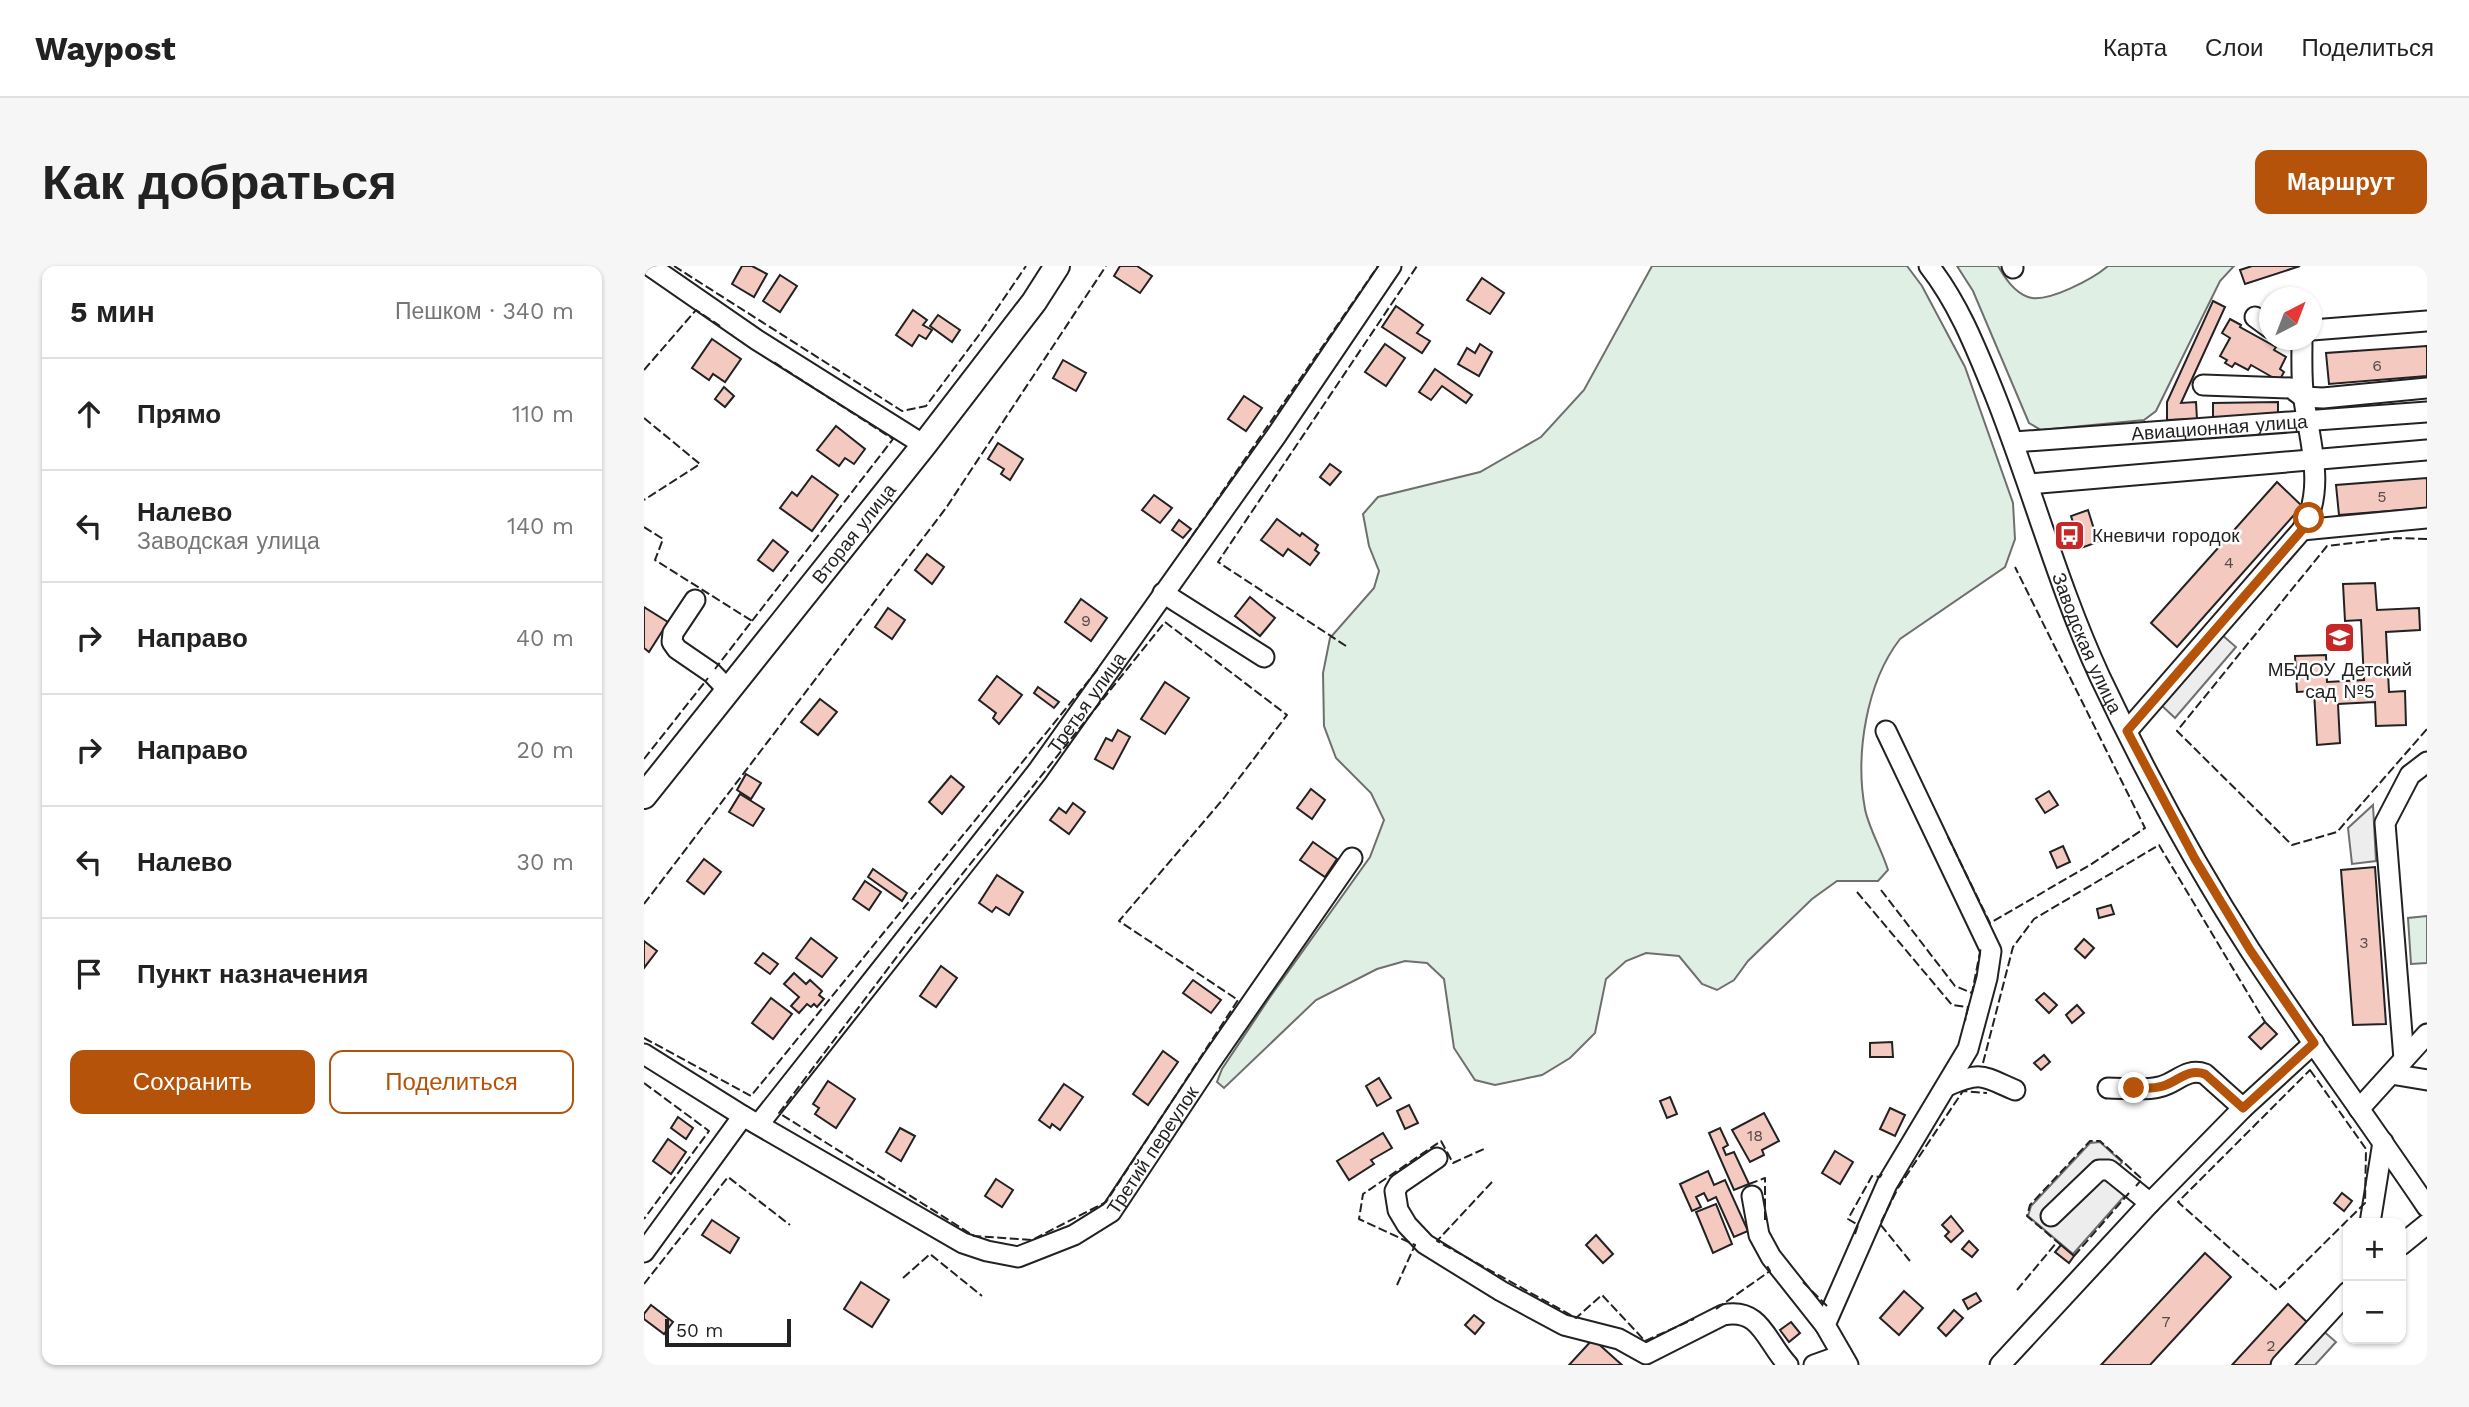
<!DOCTYPE html>
<html lang="ru">
<meta charset="utf-8">
<style>
body{margin:0;font-family:"Work Sans",sans-serif;background:#f6f6f6;color:#222}
.controls{position:absolute;right:21px;bottom:21px;display:grid;overflow:hidden;border-radius:14px;box-shadow:0 2px 5px #0004}
.controls button{width:63px;height:63px;display:grid;place-items:center;padding:0;border:0;border-bottom:2px solid #e0e0e0;background:#fff;color:#222;font:35px sans-serif}
.compass{position:absolute;left:1615px;top:21px;width:63px;height:63px;border-radius:50%;background:#fff;box-shadow:0 2px 5px #0004;rotate:42deg}
.scale{position:absolute;left:21px;bottom:18px;width:126px;box-sizing:border-box;padding-left:7px;border:4px solid #222;border-top:0;font-size:19px;line-height:24px;white-space:nowrap;color:#222;-webkit-text-stroke:5px #fff;paint-order:stroke}
.stop{position:absolute;width:21px;height:21px;margin:-16px;border:5px solid #b45309;border-radius:50%;background:#fff}
.stop.end{background:#b45309;border-color:#fff;box-shadow:0 2px 7px #0008}
.list{margin:0;padding:0;list-style:none}
h2{display:flex;justify-content:space-between;align-items:center;height:91px;margin:0;padding:0 28px;font-size:30px}
h2 small{font-size:23px;font-weight:400;color:#767676}
.list li{display:grid;grid-template-columns:46px 1fr auto;gap:21px;align-items:center;box-sizing:border-box;height:112px;padding:0 28px;border-top:2px solid #e0e0e0}
.list b{display:block;font-size:26px;white-space:nowrap}
.list p{margin:0;font-size:23px;white-space:nowrap;color:#767676}
.list em{font-size:23px;font-style:normal;color:#767676}
.actions{display:flex;gap:14px;padding:21px 28px}
.actions a{flex:1;padding:16px 0;border:2px solid #b45309;border-radius:14px;text-align:center;font-size:24px;color:#b45309}
.actions .main{background:#b45309;color:#fff}
.icon{flex:none;width:38px;height:38px;fill:none;stroke:currentColor;stroke-width:2;stroke-linecap:round;stroke-linejoin:round}
.map{position:relative;flex:none;width:1783px;height:1099px;overflow:hidden;border-radius:14px}
header{display:flex;align-items:center;gap:42px;box-sizing:border-box;height:98px;padding:0 35px;background:#fff;border-bottom:2px solid #e0e0e0}
header strong{font-size:33px}
nav{display:flex;gap:38px;margin-inline-start:auto;font-size:24px}
.intro{display:flex;align-items:center;justify-content:space-between;box-sizing:border-box;height:168px;padding:0 42px}
h1{margin:0;font-size:49px}
.button{padding:18px 32px;border-radius:14px;background:#b45309;color:#fff;font-size:24px;font-weight:700}
main{display:flex;gap:42px;padding:0 42px}
aside{flex:1;background:#fff;border-radius:14px;box-shadow:0 2px 5px #0004}
.map>svg:first-child{display:block}
</style>
<header>
<strong>Waypost</strong>
<nav><a>Карта</a><a>Слои</a><a>Поделиться</a></nav>
</header>
<div class="intro"><h1>Как добраться</h1><a class="button">Маршрут</a></div>
<main>
<aside>
<h2>5 мин<small>Пешком · 340 m</small></h2>
<ul class="list">
<li><svg class="icon" aria-label="ahead" viewBox="0 0 24 24"><path d="M12 20V5M6 11l6-6 6 6"/></svg><div><b>Прямо</b></div><em>110 m</em></li>
<li><svg class="icon" aria-label="left" viewBox="0 0 24 24"><path d="M17 20v-9H6M10 6l-5 5 5 5"/></svg><div><b>Налево</b><p>Заводская улица</p></div><em>140 m</em></li>
<li><svg class="icon" aria-label="right" viewBox="0 0 24 24"><path d="M7 20v-9h11M14 6l5 5-5 5"/></svg><div><b>Направо</b></div><em>40 m</em></li>
<li><svg class="icon" aria-label="right" viewBox="0 0 24 24"><path d="M7 20v-9h11M14 6l5 5-5 5"/></svg><div><b>Направо</b></div><em>20 m</em></li>
<li><svg class="icon" aria-label="left" viewBox="0 0 24 24"><path d="M17 20v-9H6M10 6l-5 5 5 5"/></svg><div><b>Налево</b></div><em>30 m</em></li>
<li><svg class="icon" aria-label="arrive" viewBox="0 0 24 24"><path d="M6 21V4h12l-3 4 3 4H6"/></svg><div><b>Пункт назначения</b></div></li>
</ul>
<div class="actions"><a class="main">Сохранить</a><a>Поделиться</a></div>
</aside>
<div class="map">
<svg width="1783" height="1099" viewBox="0 0 1783 1099">
<rect width="100%" height="100%" fill="#fff"/>
<!-- green -->
<g fill="#e0efe3" stroke="#6f6f6f" stroke-width="2">
<path d="M1008 0H1263L1278 20 1321 101 1369 237 1371 273 1361 301 1256 373C1222 417 1211 489 1221 543 1225 563 1238 584 1244 604L1234 615H1193L1168 633 1104 695 1090 714 1073 724 1058 718 1035 690 1002 687 982 695 962 713 951 767 926 792 898 809 851 819 831 814 810 782 800 713 783 697 761 695 733 703 672 734 580 822 573 816 578 803 626 731 726 591 740 554 727 527 692 492 680 460 679 407 686 372 730 322 735 305 725 280 719 248 734 231 836 206 897 171 940 124Z"/>
<path d="M1313 0H1354C1361 12 1370 26 1384 31 1403 38 1450 12 1464 0H1590L1576 15 1512 145 1500 154 1397 164 1385 157 1329 25Z"/>
<path d="M1783 650V697L1767 698 1764 652Z"/>
</g>
<!-- parking -->
<g fill="#ededed" stroke="#6f6f6f" stroke-width="2">
<path d="M1577 368 1592 381 1531 452 1516 438Z"/>
<path d="M1729 539 1732 595 1708 598 1704 562Z"/>
<path d="M1456 876 1478 896 1473 902 1491 918 1429 988 1384 950 1387 940 1446 877Z"/>
<path d="M1677 1063 1692 1076 1671 1099H1644Z"/>
</g>
<!-- building -->
<g fill="#f3c9c0" stroke="#222" stroke-width="2">
<path d="M98 0H108L123 8 110 31 88 18Z"/>
<path d="M476 0H493L508 10 496 27 470 10Z"/>
<path d="M1608 0H1656L1601 18 1596 4Z"/>
<path d="M136 9 153 20 136 46 119 35Z"/>
<path d="M838 12 860 27 846 48 823 34Z"/>
<path d="M1569 35 1581 41 1537 137 1552 136 1553 153 1523 154V136Z"/>
<path d="M752 40 779 59 773 67 786 75 778 87 738 61Z"/>
<path d="M269 44 283 54 279 59 288 64 282 73 275 69 268 80 252 69Z"/>
<path d="M294 49 316 64 308 76 286 60Z"/>
<path d="M1586 53 1597 59 1596 61 1632 81 1630 84 1642 91 1636 103 1640 106 1635 115 1607 99 1604 104 1591 97 1588 101 1581 97 1583 94 1576 90 1586 72 1578 67Z"/>
<path d="M68 73 97 93 81 116 69 108 65 114 48 102Z"/>
<path d="M741 78 761 92 742 120 721 106Z"/>
<path d="M836 78 848 86 835 110 814 98 823 82 831 87Z"/>
<path d="M1783 80V110L1685 118 1682 87Z"/>
<path d="M419 94 442 107 432 125 409 112Z"/>
<path d="M791 103 828 129 822 137 798 120 787 134 775 126Z"/>
<path d="M80 121 90 130 81 141 71 133Z"/>
<path d="M600 130 618 142 602 165 584 153Z"/>
<path d="M1634 136V152L1569 154V137Z"/>
<path d="M192 160 221 183 210 198 201 192 195 200 173 184Z"/>
<path d="M354 177 379 193 366 214 357 208 360 203 344 193Z"/>
<path d="M686 198 697 206 686 219 676 211Z"/>
<path d="M168 210 194 229 168 265 136 242 148 226 153 230Z"/>
<path d="M1783 212V242L1695 249 1692 219Z"/>
<path d="M1633 216 1658 240 1533 381 1507 357Z"/>
<path d="M510 229 528 242 516 257 498 244Z"/>
<path d="M1444 244 1454 276 1437 282 1427 250Z"/>
<path d="M633 253 656 270 658 267 674 279 671 284 675 287 666 299 644 283 639 290 617 274Z"/>
<path d="M535 254 547 263 539 272 528 264Z"/>
<path d="M129 274 144 286 129 305 114 294Z"/>
<path d="M283 288 300 301 288 318 271 304Z"/>
<path d="M1731 317 1733 344 1775 342 1776 364 1742 366 1745 426 1761 425 1762 459 1732 460 1731 436 1694 438 1696 477 1673 479 1670 425 1653 426 1651 390 1682 389 1683 416 1720 414 1717 354 1701 355 1699 318Z"/>
<path d="M606 331 631 352 616 370 591 350Z"/>
<path d="M437 333 463 352 447 375 421 356Z"/>
<path d="M0 341 24 356 5 386 0 382Z"/>
<path d="M244 342 261 354 248 373 231 361Z"/>
<path d="M353 410 378 429 355 458 349 452 352 447 335 434Z"/>
<path d="M521 416 545 432 521 468 497 453Z"/>
<path d="M394 421 415 436 410 442 390 427Z"/>
<path d="M176 433 193 446 174 469 157 456Z"/>
<path d="M474 464 486 471 469 503 451 493 462 472 468 475Z"/>
<path d="M102 508 117 517 107 533 93 524Z"/>
<path d="M307 510 320 521 298 548 285 536Z"/>
<path d="M667 523 681 534 668 553 653 542Z"/>
<path d="M1405 525 1414 539 1401 547 1392 533Z"/>
<path d="M96 528 120 543 109 560 85 546Z"/>
<path d="M429 537 441 546 425 568 406 554 415 542 422 547Z"/>
<path d="M669 576 693 593 681 611 656 594Z"/>
<path d="M1419 580 1426 596 1413 602 1406 586Z"/>
<path d="M60 593 77 606 60 628 43 615Z"/>
<path d="M1731 601 1742 758 1709 759 1697 604Z"/>
<path d="M229 603 263 627 258 635 224 611Z"/>
<path d="M353 609 379 626 365 649 352 641 348 646 335 637Z"/>
<path d="M221 615 237 626 225 644 209 633Z"/>
<path d="M1467 639 1470 648 1455 652 1453 643Z"/>
<path d="M167 672 193 692 178 711 152 692Z"/>
<path d="M1440 673 1450 682 1441 692 1431 683Z"/>
<path d="M0 675 13 685 0 702Z"/>
<path d="M119 687 134 698 126 708 111 697Z"/>
<path d="M297 700 313 712 292 741 276 730Z"/>
<path d="M150 707 162 718 166 714 178 725 175 729 180 733 173 741 170 738 167 741 163 738 155 747 147 740 155 731 140 718Z"/>
<path d="M549 714 577 734 567 747 539 727Z"/>
<path d="M1400 727 1413 739 1405 747 1392 734Z"/>
<path d="M127 732 148 748 129 773 108 757Z"/>
<path d="M1433 739 1440 747 1428 757 1422 749Z"/>
<path d="M1621 756 1633 768 1617 783 1605 771Z"/>
<path d="M1248 776 1249 791H1226V777Z"/>
<path d="M519 785 534 796 504 839 489 828Z"/>
<path d="M1400 789 1406 796 1397 804 1390 797Z"/>
<path d="M735 812 747 832 733 840 722 820Z"/>
<path d="M184 815 211 833 192 862 171 848 175 842 169 838Z"/>
<path d="M420 818 439 831 416 864 408 858 406 862 395 854Z"/>
<path d="M1026 831 1033 848 1023 852 1016 835Z"/>
<path d="M765 839 774 857 761 863 753 845Z"/>
<path d="M1246 842 1261 849 1251 870 1236 863Z"/>
<path d="M1120 847 1135 875 1118 884 1120 889 1106 896 1088 864Z"/>
<path d="M34 851 49 862 42 873 27 862Z"/>
<path d="M256 862 271 870 257 895 242 886Z"/>
<path d="M1076 862 1084 879 1079 882 1082 889 1090 886 1105 918 1090 924 1065 867Z"/>
<path d="M739 867 748 882 727 894 730 898 705 914 693 895Z"/>
<path d="M24 873 42 886 27 908 9 895Z"/>
<path d="M1191 885 1209 896 1196 918 1178 907Z"/>
<path d="M1064 905 1070 919 1081 914 1104 965 1090 971 1072 931 1064 935 1060 927 1052 931 1057 941 1048 945 1036 918Z"/>
<path d="M352 913 369 924 358 941 341 930Z"/>
<path d="M1698 927 1708 935 1700 945 1690 937Z"/>
<path d="M1072 938 1088 978 1069 987 1052 946Z"/>
<path d="M1307 950 1319 965 1307 976 1301 970 1305 966 1298 959Z"/>
<path d="M68 954 95 972 86 987 58 969Z"/>
<path d="M952 969 969 988 959 997 942 979Z"/>
<path d="M1325 975 1334 984 1328 991 1318 983Z"/>
<path d="M1417 979 1430 990 1425 997 1411 986Z"/>
<path d="M1561 987 1587 1011 1506 1099H1457Z"/>
<path d="M217 1016 245 1034 228 1061 200 1043Z"/>
<path d="M1260 1025 1279 1042 1255 1069 1236 1052Z"/>
<path d="M1332 1027 1337 1035 1324 1043 1319 1034Z"/>
<path d="M1644 1038 1666 1059 1629 1099H1588Z"/>
<path d="M7 1039 29 1056 20 1068 0 1053V1048Z"/>
<path d="M1310 1044 1319 1052 1302 1070 1294 1062Z"/>
<path d="M830 1049 840 1057 831 1068 821 1059Z"/>
<path d="M1147 1056 1156 1067 1145 1076 1136 1064Z"/>
<path d="M949 1073 978 1099H925Z"/>
</g>
<g fill="none" stroke-linecap="round" stroke-linejoin="round">
<defs>
<g id="minor">
<path d="M6 0 113 74 280 179"/>
<path id="s1" d="M1285 0C1314 37 1331 80 1349 124 1387 218 1413 318 1456 411 1500 504 1550 597 1606 684 1663 771 1725 855 1783 941"/>
<path d="M1368 0 1369 2"/>
<path d="M1611 51 1626 62"/>
<path d="M1668 64 1783 55"/>
<path d="M1559 119 1647 122 1659 131 1679 132 1783 122"/>
<path id="s2" d="M1370 176 1783 146"/>
<path d="M1385 218 1783 184"/>
<path d="M1658 264 1783 252"/>
<path d="M519 327 620 391"/>
<path d="M51 334 29 367 28 376 33 383 68 407 84 424"/>
<path d="M1483 465 1658 264C1682 224 1666 177 1660 134 1657 115 1658 93 1658 74"/>
<path id="s3" d="M0 788 99 850 319 977 343 985 374 991 430 969 467 946 568 794 708 592"/>
<path d="M1760 793 1741 557 1766 509 1783 496"/>
<path d="M1747 808 1783 814"/>
<path d="M1303 820C1338 805 1338 810 1371 824"/>
<path d="M1464 822C1480 822 1499 825 1515 821 1532 818 1542 801 1561 808L1599 842"/>
<path d="M1715 843 1783 768"/>
<path id="s4" d="M115 858 393 506 632 170 747 0"/>
<path d="M793 892 755 918 751 925 754 944 763 959 781 978 857 1025 920 1059 975 1073 1002 1088 1079 1049C1117 1041 1122 1076 1144 1099"/>
<path d="M1108 930 1115 969 1127 991 1181 1059"/>
<path d="M1407 950 1455 904H1465L1506 937"/>
<path d="M1726 957 1739 876"/>
<path d="M1757 979 1783 958"/>
<path d="M0 986 99 850"/>
<path d="M1170 1099 1198 1089"/>
<path d="M1204 1099 1181 1059 1243 918 1324 783 1343 712 1347 685 1242 465"/>
<path d="M1356 1099 1506 937 1599 842 1670 777"/>
<path d="M1637 1099 1704 1026"/>
</g>
<g id="major">
<path id="s5" d="M0 530 280 179 390 36 413 0"/>
</g>
</defs>
<!-- minor casing -->
<use href="#minor" stroke="#222" stroke-width="23"/>
<!-- major casing -->
<use href="#major" stroke="#222" stroke-width="28"/>
<!-- minor -->
<use href="#minor" stroke="#fff" stroke-width="19"/>
<!-- major -->
<use href="#major" stroke="#fff" stroke-width="24"/>
<!-- fence -->
<g stroke="#222" stroke-width="2" stroke-dasharray="9 3.5" stroke-linecap="butt">
<path d="M30 0 258 145 282 140 335 69 382 0"/>
<path d="M0 104 52 44 76 60"/>
<path d="M0 152 56 198 0 234"/>
<path d="M0 261 19 273 11 294 108 355 71 403"/>
<path d="M1783 273 1752 272 1683 280 1533 465 1648 579 1693 566 1783 463"/>
<path d="M541 280 734 0"/>
<path d="M108 355 249 173 128 95"/>
<path d="M521 356 643 449 580 532 475 655 594 734 462 936 388 974 330 970 135 847 270 668Z"/>
<path d="M702 380 574 296 773 0"/>
<path d="M0 493 64 412"/>
<path d="M1304 571 1346 657 1446 599 1501 562 1371 301"/>
<path d="M1237 624 1311 720 1328 727 1337 681"/>
<path d="M1213 626 1308 739 1324 741 1321 755"/>
<path d="M0 638 302 242 462 0"/>
<path d="M0 772 107 830 454 403"/>
<path d="M1339 797 1369 681 1390 653 1515 579 1621 756"/>
<path d="M1666 804 1722 883 1721 937 1633 1024 1534 936Z"/>
<path d="M0 817 65 865 0 953"/>
<path d="M848 916 793 975 932 1052 958 1029 1001 1075 1050 1053"/>
<path d="M1105 918 1121 912V956"/>
<path d="M1211 968 1214 959 1204 953 1228 910 1236 911 1238 908"/>
<path d="M1417 979 1383 950 1386 939 1446 875H1456L1498 913 1492 920"/>
<path d="M1430 990 1485 927"/>
<path d="M1266 995 1236 958 1254 922 1319 825 1343 827"/>
<path d="M259 1012 286 988 338 1030"/>
<path d="M1159 1016 1183 1040"/>
<path d="M0 1018 84 911 146 959"/>
<path d="M753 1019 771 979 715 953 719 928 797 875 809 897 842 882"/>
<path d="M1373 1024 1413 976"/>
<path d="M1072 1043 1126 1005 1122 998"/>
</g>
</g>
<g fill="none" stroke-linecap="round" stroke-linejoin="round">
<!-- route -->
<path stroke="#b45309" stroke-width="9" d="M1490 822C1500 822 1510 823 1519 820 1535 815 1543 802 1561 808L1599 842 1670 777 1606 684 1551 593 1483 465 1658 264 1665 252"/>
</g>
<!-- icons -->
<defs>
<symbol id="bus-square" viewBox="-11 -11 22 22"><rect x="-9" y="-9" width="18" height="18" rx="4" fill="#c62828" stroke="#fff"/><path d="M-5-6H5V4H4V6H2V4H-2V6H-4V4H-5ZM-3.5-4V0h7V-4ZM-3.5 1.2v1.5H-2V1.2ZM2 1.2v1.5H3.5V1.2Z" fill="#fff"/></symbol>
<symbol id="school-square" viewBox="-11 -11 22 22"><rect x="-9" y="-9" width="18" height="18" rx="4" fill="#c62828" stroke="#fff"/><path d="M0-5L7-2L0 1L-7-2ZM-4 1L0 2.5L4 1V4Q0 6-4 4Z" fill="#fff"/></symbol>
</defs>
<g fill-rule="evenodd">
<use href="#bus-square" x="1408" y="252" width="35" height="35"/>
<use href="#school-square" x="1678" y="354" width="35" height="35"/>
</g>
<g text-anchor="middle" stroke-width="5" stroke-linejoin="round" paint-order="stroke">
<!-- number labels -->
<g font-size="16" fill="#564c4a">
<text x="1733" y="105">6</text>
<text x="1738" y="236">5</text>
<text x="1585" y="302">4</text>
<text x="442" y="360">9</text>
<text x="1720" y="682">3</text>
<text x="1111" y="875">18</text>
<text x="1522" y="1061">7</text>
<text x="1627" y="1085">2</text>
</g>
<!-- street labels -->
<g font-size="19" fill="#222" stroke="#fff">
<text dy="7" stroke="none"><textPath href="#s2" startOffset="206">Авиационная улица</textPath></text>
<text dy="7" stroke="none"><textPath href="#s5" startOffset="336">Вторая улица</textPath></text>
<text dy="7" stroke="none"><textPath href="#s1" startOffset="410">Заводская улица</textPath></text>
<text dy="7" stroke="none"><textPath href="#s4" startOffset="534">Третья улица</textPath></text>
<text dy="7" stroke="none"><textPath href="#s3" startOffset="606">Третий переулок</textPath></text>
</g>
<!-- poi labels -->
<g font-size="19" fill="#222" stroke="#fff" text-anchor="start">
<text x="1448" y="276">Кневичи городок</text>
<text x="1696" y="410" text-anchor="middle">МБДОУ Детский<tspan x="1696" dy="22">сад №5</tspan></text>
</g>
</g>
</svg>
<div class="controls">
<button>+</button>
<button>−</button>
</div>
<svg class="compass" viewBox="-18 -18 36 36"><path d="M0-13l5 13h-10z" fill="#e53935"/><path d="M0 13l5-13h-10z" fill="#767676"/></svg>
<div class="scale">50 m</div>
<div class="stop" style="left:1665px;top:252px"></div>
<div class="stop end" style="left:1490px;top:822px"></div>
</div>
</main>
